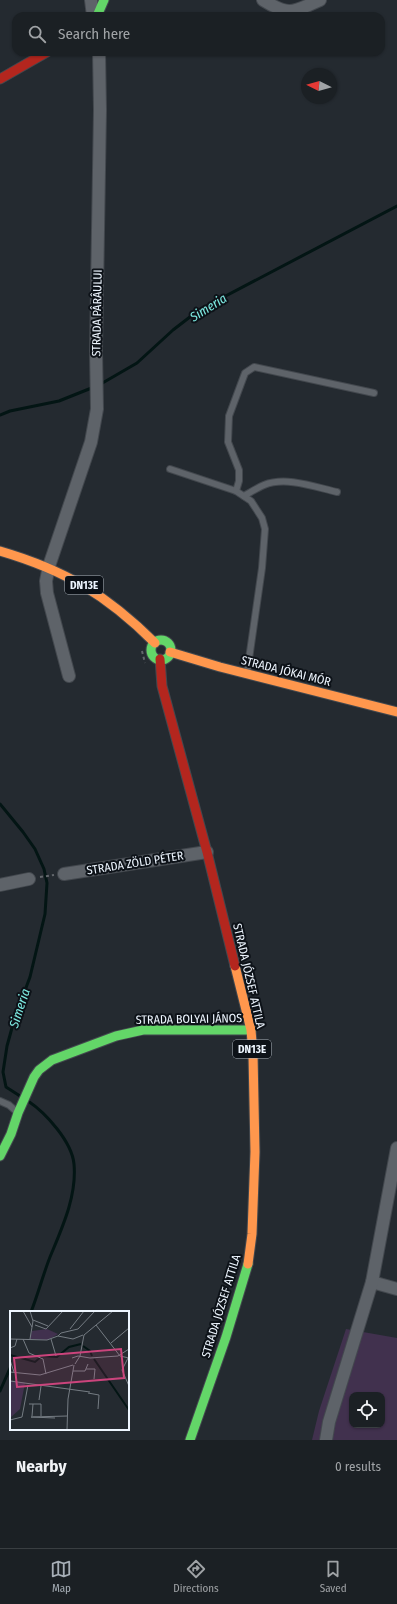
<!DOCTYPE html>
<meta charset="utf-8">
<style>
body{margin:0;font-family:"Fira Sans Condensed",sans-serif;background:#282d31;color:#f1f3f6}
.controls{position:absolute;right:12px;bottom:12px;display:grid;overflow:hidden;border-radius:8px;box-shadow:0 1px 3px #0004}
.controls button{width:36px;height:36px;display:grid;place-items:center;padding:0;border:0;border-bottom:1px solid #393e41;background:#1b2024;color:#f1f3f6;font:20px sans-serif}
.compass{position:absolute;left:301px;top:68px;width:36px;height:36px;border-radius:50%;background:#1b2024;box-shadow:0 1px 3px #0004;rotate:275deg}
.list{margin:0;padding:0;list-style:none}
h2{display:flex;justify-content:space-between;align-items:center;height:52px;margin:0;padding:0 16px;font-size:17px}
h2 small{font-size:13px;font-weight:400;color:#a0a3a6}
.icon{flex:none;width:22px;height:22px;fill:none;stroke:currentColor;stroke-width:2;stroke-linecap:round;stroke-linejoin:round}
.map{position:relative;flex:none;width:397px;height:1440px;overflow:hidden}
.search{position:absolute;background:#1b2024;box-shadow:0 1px 3px #0004;left:12px;right:12px;top:12px;height:44px;display:flex;align-items:center;gap:10px;box-sizing:border-box;padding:0 14px;border-radius:12px;color:#a0a3a6;font-size:15px}
.sheet{height:108px;background:#1b2024}
nav{display:flex;justify-content:space-around;align-items:center;box-sizing:border-box;height:56px;border-top:1px solid #393e41;background:#1b2024;font-size:11px;color:#a0a3a6}
nav a{display:grid;justify-items:center;gap:2px}
nav .on{color:#a7afb7}
.map>svg:first-child{display:block}
</style>
<div class="map">
<svg width="397" height="1440" viewBox="0 0 397 1440">
<rect width="100%" height="100%" fill="#242a30"/>
<!-- green -->
<path fill="#41314e" fill-rule="evenodd" d="M346 1329 397 1338V1440H312L319 1411ZM352 1395H382V1425H352Z"/>
<g fill="none" stroke-linecap="round" stroke-linejoin="round">
<!-- stream -->
<g stroke="#031514" stroke-width="3">
<path d="M99 385 137 363 173 330 199 310 397 206"/>
<path d="M0 415 10 411 59 401 94 387"/>
<path d="M0 804 23 832 35 849 44 869 47 883 45 914 30 977 15 1017 7 1046 3 1072 6 1087 20 1096"/>
<path d="M28 1101C46 1113 72 1142 74 1164 77 1196 62 1228 50 1257 43 1275 38 1294 31 1312"/>
<path d="M0 1391 11 1366"/>
</g>
<defs>
<g id="lane">
<path d="M170 469 236 491 251 501 262 518 265 529 262 568 247 673"/>
<path d="M236 491 239 481V470L228 442 229 416 245 373 254 367 374 393"/>
<path d="M244 496C251 492 257 488 264 485 286 476 315 487 337 492"/>
<path d="M0 1101 9 1105 17 1112"/>
</g>
<g id="street">
<path d="M91 0 93 16"/>
<path d="M263 0C290 17 293 12 320 0"/>
<path d="M69 676 47 593 46 581 49 566 91 442 97 409 96 351 100 110 99 52"/>
<path d="M64 874 207 852"/>
<path d="M0 885 29 879"/>
<path d="M372 1282 397 1289"/>
<path d="M326 1440 329 1422 372 1282 397 1148"/>
</g>
<g id="fast">
<path d="M97 16 104 0"/>
<circle cx="161" cy="650" r="10"/>
<path d="M0 1156 11 1134 18 1113 34 1077 39 1070 52 1060 116 1036 143 1030H251"/>
<path d="M190 1440 226 1337 248 1264"/>
</g>
<g id="slow">
<path d="M0 551C65 570 107 595 155 643"/>
<path d="M170 652 220 667 397 712"/>
<path d="M235 966 251 1030 253 1054 255 1152 252 1234 248 1264"/>
</g>
<g id="jam">
<path d="M0 79 47 52"/>
<path d="M160 659 162 686 207 852 235 966"/>
</g>
</defs>
<!-- lane casing -->
<use href="#lane" stroke="#43484e" stroke-width="8"/>
<!-- street casing -->
<use href="#street" stroke="#43484e" stroke-width="14"/>
<!-- fast casing -->
<use href="#fast" stroke="#43484e" stroke-width="11"/>
<!-- slow casing -->
<use href="#slow" stroke="#43484e" stroke-width="11"/>
<!-- jam casing -->
<use href="#jam" stroke="#43484e" stroke-width="11"/>
<!-- path -->
<g stroke="#63676c" stroke-width="2" stroke-dasharray="3 3" stroke-linecap="butt">
<path d="M142 651 145 663"/>
<path d="M40 877 54 875"/>
</g>
<!-- lane -->
<use href="#lane" stroke="#5e6369" stroke-width="6"/>
<!-- street -->
<use href="#street" stroke="#5e6369" stroke-width="12"/>
<!-- fast -->
<use href="#fast" stroke="#63d668" stroke-width="9"/>
<!-- slow -->
<use href="#slow" stroke="#ff974d" stroke-width="9"/>
<!-- jam -->
<use href="#jam" stroke="#b3261e" stroke-width="9"/>
</g>
<g text-anchor="middle" stroke-width="4" stroke-linejoin="round" paint-order="stroke">
<!-- shield labels -->
<g fill="#0d1218" stroke="#aab2ba" stroke-width="1">
<rect x="65" y="576" width="38" height="18" rx="3"/>
<rect x="233" y="1040" width="38" height="18" rx="3"/>
</g>
<g font-size="11" font-weight="bold" fill="#eef6ff">
<text x="84" y="589">DN13E</text>
<text x="252" y="1053">DN13E</text>
</g>
<!-- street labels -->
<g font-size="12" fill="#eef6ff" stroke="#0d1218">
<text transform="translate(97 313) rotate(-89)" y="4">STRADA PÂRÂULUI</text>
<text transform="translate(286 671) rotate(14)" y="4">STRADA JÓKAI MÓR</text>
<text transform="translate(135 863) rotate(-9)" y="4">STRADA ZÖLD PÉTER</text>
<text transform="translate(249 976) rotate(77)" y="4">STRADA JÓZSEF ATTILA</text>
<text transform="translate(189 1019) rotate(-1)" y="4">STRADA BOLYAI JÁNOS</text>
<text transform="translate(221 1306) rotate(-73)" y="4">STRADA JÓZSEF ATTILA</text>
</g>
<!-- water labels -->
<g font-size="13" font-style="italic" fill="#7fede4" stroke="#0d1218">
<text transform="translate(208 307) rotate(-32)" y="5">Simeria</text>
<text transform="translate(19 1008) rotate(-72)" y="5">Simeria</text>
</g>
</g>
<!-- overview -->
<g transform="translate(10 1311)">
<rect width="119" height="119" fill="#242a30"/>
<path d="M37 18 48 23 38 29 20 28 22 20ZM0 69 15 72 10 98 0 107Z" fill="#41314e"/>
<path fill="none" stroke="#031514" stroke-width="2" d="M73 35 80 40 82 45M0 44 25 51 32 45 47 46 59 36 71 33M84 48 119 99"/>
<path fill="none" stroke="#757c83" stroke-width="1" d="M13 0 22 16M20 0 23 10 20 28M23 9 38 15M25 14 36 18 53 0M86 14 110 45 119 47M60 18 74 0M48 25 51 22 68 18 85 0M0 28 37 29 48 25 63 28 73 24M13 28 19 42 33 48 36 63M41 28 46 45M101 32 119 17M0 37 5 35 7 28M62 47 68 45 80 47 108 45 119 38M118 47 112 59 119 75M0 49 4 61M65 53 70 45 74 24 103 0M76 58H85L84 68M63 60H75L78 53M0 61 30 64 63 54M0 70 80 81M78 82 89 84 88 98M29 89 31 75M19 93H31V105M22 105 23 93M45 107 21 106 57 105M0 109 12 106 18 74M57 119 58 88 64 54"/>
<path fill="#cb447c" fill-opacity="0.15" stroke="#cb447c" stroke-width="2" d="M111 38 114 67 7 76 4 47Z"/>
<rect width="119" height="119" fill="none" stroke="#eef6ff" stroke-width="2"/>
</g>
</svg>
<div class="controls">
<button><svg class="icon" aria-label="locate" viewBox="0 0 24 24"><circle cx="12" cy="12" r="6"/><path d="M12 2v4M12 18v4M2 12h4M18 12h4"/></svg></button>
</div>
<svg class="compass" viewBox="-18 -18 36 36"><path d="M0-13l5 13h-10z" fill="#e53935"/><path d="M0 13l5-13h-10z" fill="#a0a3a6"/></svg>
<div class="search"><svg class="icon" aria-label="search" viewBox="0 0 24 24"><circle cx="10" cy="10" r="6"/><path d="M15 15l6 6"/></svg>Search here</div>
</div>
<section class="sheet">
<h2>Nearby<small>0 results</small></h2>
<ul class="list">
</ul>
</section>
<nav>
<a class="on"><svg class="icon" aria-label="map" viewBox="0 0 24 24"><path d="M3 6l6-2 6 2 6-2v14l-6 2-6-2-6 2zM9 4v14M15 6v14"/></svg>Map</a>
<a><svg class="icon" aria-label="directions" viewBox="0 0 24 24"><path d="M12 3l9 9-9 9-9-9zM9 14v-3h6M13 9l2 2-2 2"/></svg>Directions</a>
<a><svg class="icon" aria-label="saved" viewBox="0 0 24 24"><path d="M7 4h10v16l-5-4-5 4z"/></svg>Saved</a>
</nav>
